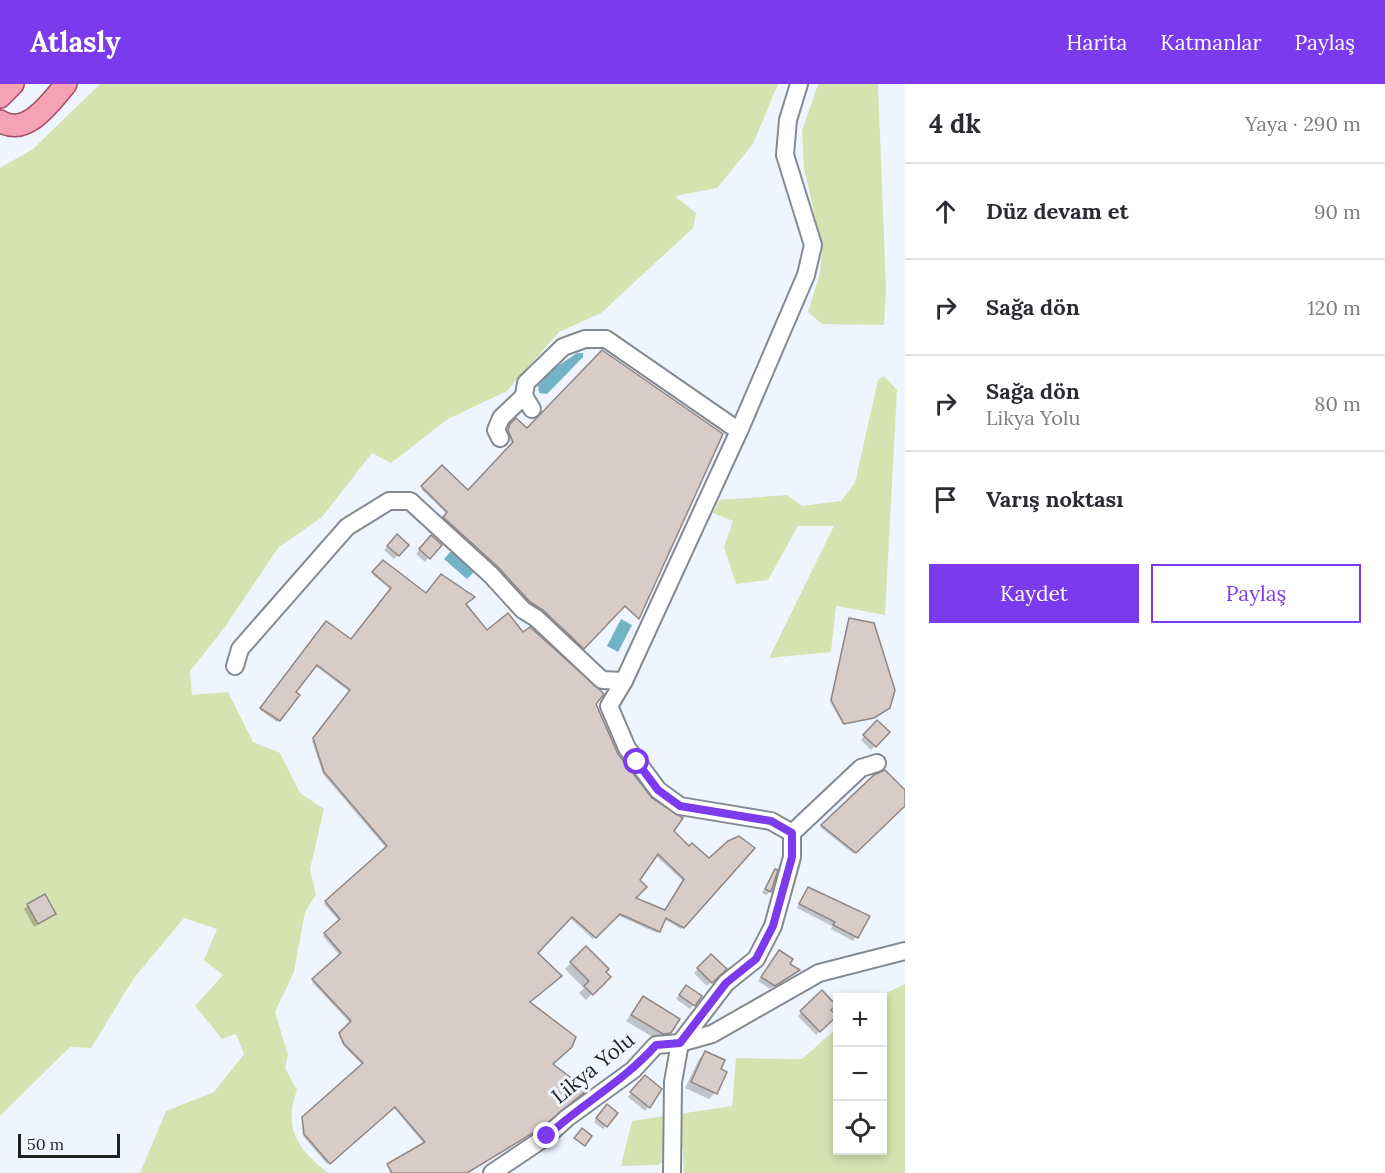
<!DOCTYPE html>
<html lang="tr">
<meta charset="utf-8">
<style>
body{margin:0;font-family:Lora,serif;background:#f7f7f7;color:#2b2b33}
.controls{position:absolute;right:18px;bottom:18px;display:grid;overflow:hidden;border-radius:0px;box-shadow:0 3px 9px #0003}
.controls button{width:54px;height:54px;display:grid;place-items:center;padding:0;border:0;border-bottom:2px solid #e1e1e2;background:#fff;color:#2b2b33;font:30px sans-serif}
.scale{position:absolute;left:18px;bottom:15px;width:102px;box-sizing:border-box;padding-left:6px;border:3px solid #1f2124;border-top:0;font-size:16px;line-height:21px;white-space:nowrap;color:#1f2124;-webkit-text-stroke:4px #eff5fe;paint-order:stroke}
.stop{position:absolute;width:18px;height:18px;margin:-14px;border:4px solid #7c3aed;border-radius:50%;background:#fff}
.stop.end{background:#7c3aed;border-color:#fff;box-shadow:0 2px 6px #0008}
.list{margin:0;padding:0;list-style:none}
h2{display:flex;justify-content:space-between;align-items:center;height:78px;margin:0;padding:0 24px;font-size:26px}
h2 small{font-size:20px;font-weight:400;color:#7c7c81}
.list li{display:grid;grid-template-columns:39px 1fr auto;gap:18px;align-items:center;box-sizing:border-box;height:96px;padding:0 24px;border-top:2px solid #e1e1e2}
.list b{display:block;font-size:22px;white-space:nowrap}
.list p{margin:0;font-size:20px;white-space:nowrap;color:#7c7c81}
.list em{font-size:20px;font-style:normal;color:#7c7c81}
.actions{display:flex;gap:12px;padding:18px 24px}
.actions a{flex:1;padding:14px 0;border:2px solid #7c3aed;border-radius:0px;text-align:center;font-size:21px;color:#7c3aed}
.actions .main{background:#7c3aed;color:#fff}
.icon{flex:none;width:33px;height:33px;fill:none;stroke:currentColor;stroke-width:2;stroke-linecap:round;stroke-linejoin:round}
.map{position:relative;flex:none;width:905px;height:1089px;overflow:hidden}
header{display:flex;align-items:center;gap:36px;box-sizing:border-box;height:84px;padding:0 30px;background:#7c3aed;color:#fff}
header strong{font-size:28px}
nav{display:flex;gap:33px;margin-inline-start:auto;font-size:21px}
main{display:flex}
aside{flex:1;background:#fff}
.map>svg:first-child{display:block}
</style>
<header>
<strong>Atlasly</strong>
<nav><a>Harita</a><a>Katmanlar</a><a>Paylaş</a></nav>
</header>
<main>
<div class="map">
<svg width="905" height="1089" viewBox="0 0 905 1089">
<rect width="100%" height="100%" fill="#eff5fe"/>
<!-- green -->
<g fill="#d6e2af">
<path d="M100 0H778L753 60 717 104 675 112 696 129 693 144 601 229 559 248 507 307 448 335 391 379 372 369 322 433 278 464 225 543 190 587 192 611 228 608 253 658 280 669 300 709 324 725 310 785 316 811 305 828 294 888 275 928 288 971 285 984 297 1006C283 1045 298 1065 328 1089H140L166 1027 214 1008 244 970 236 950 222 955 195 922 223 891 204 876 217 845 184 834 134 894 91 964 70 963 0 1032V84L33 65Z"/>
<path d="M818 0H878L886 206 884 241 822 240 808 228 820 189 822 164 804 84 802 47Z"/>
<path d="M884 292 897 306 885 531 836 522 831 568 769 574 834 442H798L768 496 736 500 724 463 733 437 713 429 719 416 787 411 802 422 841 417 855 399 878 296Z"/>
<path d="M905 900V1089H684L683 1064 658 1081 621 1082 632 1037 732 1022 736 974 802 975 837 944 838 1066H882V914L877 913Z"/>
</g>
<!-- water -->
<g fill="#72b4c6">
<path d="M577 269H583V273L547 310 539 309 538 301 553 285Z"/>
<path d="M451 467 474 488 467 495 444 475Z"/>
<path d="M621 535 632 541 618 568 607 562Z"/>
</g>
<!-- shadow -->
<g fill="#0003" fill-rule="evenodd">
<path d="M516 336 527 346 722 350 638 534 623 522 582 565 542 528 528 519 497 485 442 435 447 430 421 405 442 383 468 408 512 361 507 348Z"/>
<path d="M397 452 407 461 394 475 384 466Z"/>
<path d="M431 453 440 461 425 478 416 470Z"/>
<path d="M383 478 426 511 464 520 486 548 523 550 594 620 616 669 672 747 689 764 709 776 753 764 681 845 664 835 657 849 617 831 593 855 570 834 536 869 528 919 551 980 537 1045 465 1089H390L388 1081 424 1060 393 1023 327 1080 303 1052 302 1036 363 982 343 961 339 952 351 940 312 898 340 872 323 852 339 837 324 820 386 764 323 690 312 657 350 608 314 581 293 608 297 611 277 638 260 626 326 538 351 557 391 506 372 490ZM655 771 684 798 665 827 634 814 638 797Z"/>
<path d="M848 537 886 625 871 635 843 641 830 618Z"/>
<path d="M877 639 888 648 871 666 861 656Z"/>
<path d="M874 692 905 708V720L854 770 820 743Z"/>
<path d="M776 787 770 808 766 811 762 809Z"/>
<path d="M808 804 868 832 853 857 831 845 832 842 797 824Z"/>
<path d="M28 821 54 830 34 843 24 825Z"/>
<path d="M586 864 609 893 586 916 579 909 584 904 565 885Z"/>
<path d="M775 871 796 889 770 905 758 897Z"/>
<path d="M711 872 724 885 707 902 694 889Z"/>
<path d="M683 906 700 913 690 925 676 915Z"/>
<path d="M822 908 828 926 835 932 816 951 798 932Z"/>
<path d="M643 914 670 948 664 955H656L626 937Z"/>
<path d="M705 969 715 1009 709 1015 685 1004 699 975Z"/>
<path d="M645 993 660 1008 645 1027 628 1013Z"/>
<path d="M604 1026 606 1042 603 1045 594 1038Z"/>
</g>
<!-- building -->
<g fill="#d7ccc8" stroke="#908683" stroke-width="1.5" fill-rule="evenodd">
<path d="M602 266 723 350 639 535 625 522 584 565 543 526 530 518 498 483 443 433 447 428 421 402 442 381 468 406 513 358 508 346 510 340 516 334 527 344Z"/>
<path d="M397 450 409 461 399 472 387 462Z"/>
<path d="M431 451 442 461 430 475 419 465Z"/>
<path d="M383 476 426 509 441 490 475 513 466 520 487 546 508 529 523 548 530 543 600 606 604 610 596 620 618 670 652 714 683 734 674 747 689 762 692 759 709 774 728 757 739 752 755 764 684 844 666 834 660 848 620 830 596 854 572 833 538 869 562 892 530 918 576 953 572 963 553 980 587 1006 541 1044 467 1089H392L387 1080 425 1058 395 1023 330 1080 304 1050 302 1033 363 979 344 960 339 949 351 937 312 895 341 869 324 849 340 835 325 817 387 762 324 688 313 654 350 606 317 581 296 608 300 611 280 637 260 624 326 537 351 555 391 504 372 488ZM658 770 684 795 665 826 636 814 647 803 640 796Z"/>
<path d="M849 534 874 539 895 606 890 624 874 634 844 640 831 616Z"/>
<path d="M877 636 890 648 876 663 863 651Z"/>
<path d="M885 686 905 706V722L856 769 821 741 874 691Z"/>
<path d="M775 785 778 786 771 808 765 805Z"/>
<path d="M808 803 870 832 858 854 833 841 835 838 799 820Z"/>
<path d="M45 810 56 830 38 840 27 820Z"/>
<path d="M586 862 609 885 606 888 611 893 593 911 584 902 589 897 570 878Z"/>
<path d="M779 866 793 875 790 880 800 886 775 902 761 893Z"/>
<path d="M711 870 727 885 712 899 697 884Z"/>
<path d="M686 901 702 912 695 922 679 911Z"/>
<path d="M822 906 836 921 831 926 837 932 820 948 800 927Z"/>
<path d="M643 912 680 935 671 949 663 950 631 931Z"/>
<path d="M705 967 725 976 721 985 727 988 717 1010 691 998Z"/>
<path d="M645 991 662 1005 650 1024 630 1008Z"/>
<path d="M607 1020 618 1029 607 1043 596 1034Z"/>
<path d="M582 1044 592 1052 585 1062 574 1054Z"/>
</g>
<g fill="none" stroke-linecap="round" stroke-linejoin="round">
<defs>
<g id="minor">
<path d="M532 325 524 312 526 299 563 263 585 255H606L739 347"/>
<path d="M500 354 496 346 501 334 524 312"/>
<path d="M235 582 240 565 347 443 389 417H410L491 491 523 526 536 534 602 596 624 597"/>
<path d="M792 749 861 684 877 679"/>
<path d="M492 1089 547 1052 567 1034 633 986 656 961 680 959 712 950 819 889 905 867"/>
<path d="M672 1089 673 998 680 959 726 899 756 875 773 842 792 773V749L771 737 680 722 658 706 627 664 609 622 624 597 739 347 806 191 813 161 785 71 788 36 799 0"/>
</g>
<g id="major">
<path d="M0 13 13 0"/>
<path d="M0 37C26 54 51 18 66 0"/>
</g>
</defs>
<!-- minor casing -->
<use href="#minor" stroke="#858a92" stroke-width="20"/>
<!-- major casing -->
<use href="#major" stroke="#a64d62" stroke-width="24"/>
<!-- minor -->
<use href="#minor" stroke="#fff" stroke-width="16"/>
<!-- major -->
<use href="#major" stroke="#f5a2b5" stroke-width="21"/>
</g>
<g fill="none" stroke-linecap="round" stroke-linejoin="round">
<!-- route -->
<path stroke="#7c3aed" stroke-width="8" d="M547 1052C582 1020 624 997 656 961L680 959 726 899 756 875 773 842 792 773V749L771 737 680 722 658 706 637 678"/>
</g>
<g text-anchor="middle" stroke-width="6" stroke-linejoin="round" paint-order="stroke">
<!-- street labels -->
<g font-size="21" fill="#1f2124" stroke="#eff5fe">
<text transform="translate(593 984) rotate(-39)" y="7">Likya Yolu</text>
</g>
</g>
</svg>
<div class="controls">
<button>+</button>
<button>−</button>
<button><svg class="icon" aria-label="locate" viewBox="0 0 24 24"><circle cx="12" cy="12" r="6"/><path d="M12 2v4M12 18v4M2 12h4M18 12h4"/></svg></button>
</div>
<div class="scale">50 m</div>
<div class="stop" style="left:637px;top:678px"></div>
<div class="stop end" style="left:547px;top:1052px"></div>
</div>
<aside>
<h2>4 dk<small>Yaya · 290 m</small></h2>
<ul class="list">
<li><svg class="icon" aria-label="ahead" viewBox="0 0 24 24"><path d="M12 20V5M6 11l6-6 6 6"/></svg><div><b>Düz devam et</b></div><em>90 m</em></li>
<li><svg class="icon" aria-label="right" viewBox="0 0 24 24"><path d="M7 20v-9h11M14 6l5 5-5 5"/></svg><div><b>Sağa dön</b></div><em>120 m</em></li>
<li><svg class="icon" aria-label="right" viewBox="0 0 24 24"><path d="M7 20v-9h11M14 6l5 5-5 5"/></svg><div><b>Sağa dön</b><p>Likya Yolu</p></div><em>80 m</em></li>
<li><svg class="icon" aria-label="arrive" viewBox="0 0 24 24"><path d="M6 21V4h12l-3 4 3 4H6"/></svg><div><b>Varış noktası</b></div></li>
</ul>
<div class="actions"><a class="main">Kaydet</a><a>Paylaş</a></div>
</aside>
</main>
